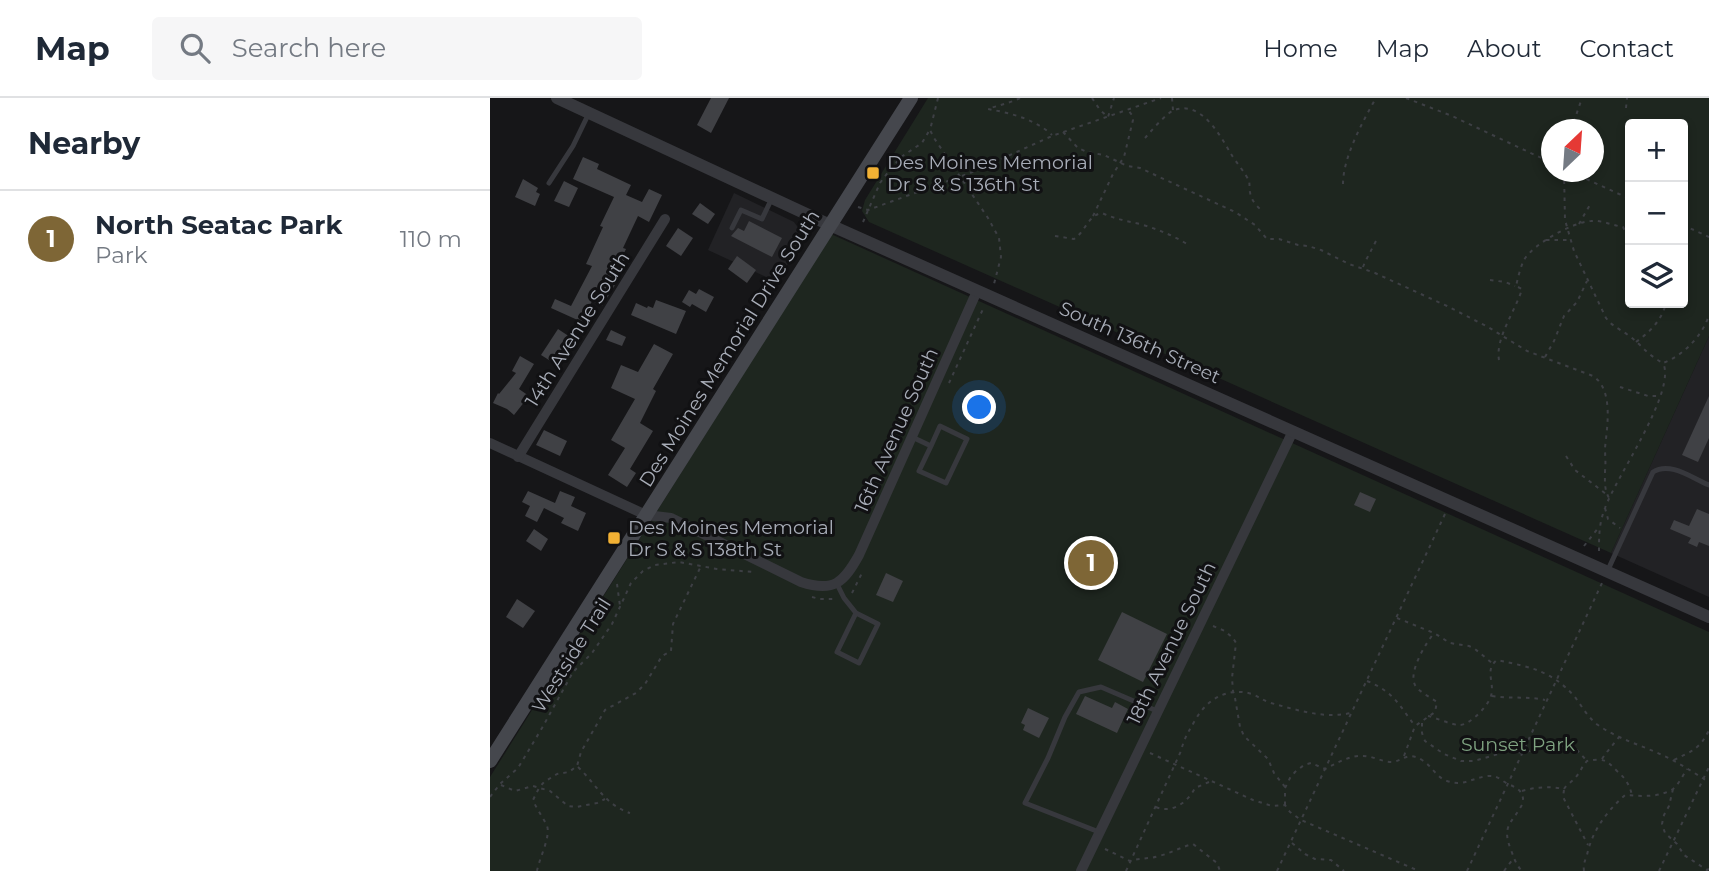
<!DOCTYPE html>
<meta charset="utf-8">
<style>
body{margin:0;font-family:Montserrat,sans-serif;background:#f6f6f7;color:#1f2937}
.controls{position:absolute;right:21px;top:21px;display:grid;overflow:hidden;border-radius:7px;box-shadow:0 4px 10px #0003}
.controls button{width:63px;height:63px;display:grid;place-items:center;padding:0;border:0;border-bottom:2px solid #e0e1e3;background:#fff;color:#1f2937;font:35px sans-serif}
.compass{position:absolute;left:1051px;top:21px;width:63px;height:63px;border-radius:50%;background:#fff;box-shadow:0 4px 10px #0003;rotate:25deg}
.you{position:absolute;left:490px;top:310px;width:24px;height:24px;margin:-18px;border:5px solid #fff;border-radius:50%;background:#1a73e8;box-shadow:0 0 0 10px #1a73e833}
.badge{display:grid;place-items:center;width:46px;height:46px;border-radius:50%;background:#7e6636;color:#fff;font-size:23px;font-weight:700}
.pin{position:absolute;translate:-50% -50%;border:4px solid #fff;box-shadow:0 2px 7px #0006}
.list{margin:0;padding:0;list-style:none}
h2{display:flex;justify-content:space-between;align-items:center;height:91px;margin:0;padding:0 28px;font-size:30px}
h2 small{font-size:23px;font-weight:400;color:#747a83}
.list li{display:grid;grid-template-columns:46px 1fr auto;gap:21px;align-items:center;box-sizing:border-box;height:98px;padding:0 28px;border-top:2px solid #e0e1e3}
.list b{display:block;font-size:26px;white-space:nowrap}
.list p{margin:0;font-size:23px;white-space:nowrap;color:#747a83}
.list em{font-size:23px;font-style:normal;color:#747a83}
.icon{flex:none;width:38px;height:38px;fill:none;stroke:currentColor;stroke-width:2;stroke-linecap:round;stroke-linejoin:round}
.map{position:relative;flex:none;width:1219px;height:773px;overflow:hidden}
header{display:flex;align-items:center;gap:42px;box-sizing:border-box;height:98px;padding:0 35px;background:#fff;border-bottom:2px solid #e0e1e3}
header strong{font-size:33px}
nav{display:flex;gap:38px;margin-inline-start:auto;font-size:24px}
.search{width:490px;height:63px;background:#f6f6f7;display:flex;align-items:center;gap:18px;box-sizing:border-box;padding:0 24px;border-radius:7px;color:#747a83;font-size:26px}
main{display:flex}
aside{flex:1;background:#fff}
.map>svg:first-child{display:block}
</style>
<header>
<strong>Map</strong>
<div class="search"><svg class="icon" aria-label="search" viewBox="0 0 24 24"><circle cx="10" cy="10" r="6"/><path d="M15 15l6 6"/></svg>Search here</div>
<nav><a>Home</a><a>Map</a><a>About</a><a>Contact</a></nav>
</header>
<main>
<aside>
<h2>Nearby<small></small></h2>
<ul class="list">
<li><span class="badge">1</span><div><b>North Seatac Park</b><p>Park</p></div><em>110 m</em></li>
</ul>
</aside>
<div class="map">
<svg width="1219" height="773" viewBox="0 0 1219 773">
<rect width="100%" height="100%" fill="#161618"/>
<!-- built -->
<g fill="#222225">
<path d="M244 95 304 124 309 131 311 135 309 147 287 184 218 152Z"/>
<path d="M1219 238V499L1121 455Z"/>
</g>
<!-- green -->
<g fill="#1e261f" fill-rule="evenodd">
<path d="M438 0H1219V238L1121 455 379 124 372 113 375 102ZM1140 26H1193V205H1140ZM1062 32H1104V74H1062Z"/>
<path d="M341 136 1219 534V773H0V679Z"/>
</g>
<!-- building -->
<g fill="#404145">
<path d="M221 0H239L221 35 207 27Z"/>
<path d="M93 59 109 66 107 71 141 87 136 97 152 104 159 91 172 97 159 124 148 118 133 150 136 151 133 157 136 159 132 168 127 166 119 184 125 187 112 208 102 203 92 224 61 210 65 201 81 208 102 168 96 166 113 129 110 128 124 99 83 81Z"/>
<path d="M33 81 48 90 46 94 50 96 45 108 25 99Z"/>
<path d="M74 83 88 90 79 109 64 103Z"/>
<path d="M210 105 225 116 218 126 202 116Z"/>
<path d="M259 123 292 140 282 159 241 138 248 130 254 133Z"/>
<path d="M188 130 203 140 191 158 176 148Z"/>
<path d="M247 158 266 172 257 185 238 171Z"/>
<path d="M209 191 224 199 216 214 202 206 200 209 192 204 199 192 206 196Z"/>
<path d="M166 202 196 213 186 236 141 217 146 205 157 210 158 208 163 210Z"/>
<path d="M68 231 83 241 67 267 51 257Z"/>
<path d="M121 232 136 239 132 248 116 242Z"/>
<path d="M164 246 183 256 163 291 166 293 150 325 163 333 140 371 146 375 137 389 118 377 135 350 121 342 145 301 121 290 131 267 148 274Z"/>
<path d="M30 258 44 266 29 291 39 298 24 317 17 311 3 305 8 295 9 296 26 275 22 273Z"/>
<path d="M1219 298V340L1208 364 1192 357Z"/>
<path d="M54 332 77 343 70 358 46 347Z"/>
<path d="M38 393 65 405 70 393 85 399 81 408 96 415 88 433 71 425 74 420 54 410 47 424 35 418 40 408 32 404Z"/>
<path d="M870 394 886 401 880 414 864 407Z"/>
<path d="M1207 411 1219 416V448L1209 444 1207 449 1198 445 1201 440 1180 431 1184 422 1199 428Z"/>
<path d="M44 431 58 441 51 453 36 443Z"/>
<path d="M396 475 413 483 403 504 386 497Z"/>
<path d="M27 501 45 513 33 530 16 519Z"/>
<path d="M632 514 677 536 653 584 608 562Z"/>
<path d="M595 598 622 610 625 604 638 611 627 635 586 616Z"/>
<path d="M538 610 559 620 549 640 533 632 535 627 531 625Z"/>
</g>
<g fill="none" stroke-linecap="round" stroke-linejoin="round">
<!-- path -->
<g stroke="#3d3f44" stroke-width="2" stroke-dasharray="3.5 5" stroke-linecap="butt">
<path d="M448 0 440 32 444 40 498 120 509 140 511 159 504 186"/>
<path d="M530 0C520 5 509 7 498 11 520 15 545 21 562 37"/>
<path d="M602 0 610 12 618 19 624 0"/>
<path d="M682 0 683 12"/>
<path d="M916 0 962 18 1062 65"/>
<path d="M1136 10 1137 0"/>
<path d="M1081 32 1092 0"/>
<path d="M573 34 588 50 597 54 614 57 637 68 650 70 745 114 765 127 777 141H789L808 147 818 148 831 152 859 166 885 175 957 208 998 229 1037 253 1103 278C1124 292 1117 329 1115 350 1115 358 1116 365 1115 373 1115 383 1114 391 1119 400"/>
<path d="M655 40C663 31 672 20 682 13 710 0 730 37 741 56 746 64 756 76 759 83 760 87 759 91 760 94 761 102 766 107 771 112"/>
<path d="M1074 74 1075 122 1084 153 1116 220C1123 229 1130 231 1138 237 1152 247 1156 256 1173 265"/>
<path d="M1081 74 1140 101"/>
<path d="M853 86C853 59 873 23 886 0"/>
<path d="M368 109 378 112 480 75 562 38 671 0"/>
<path d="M603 118 623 76 634 59 643 22 642 17 638 12"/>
<path d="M373 124 390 85 399 73 411 59 432 45 439 33"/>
<path d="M1089 126 1101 105"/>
<path d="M1193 127 1219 139"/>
<path d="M565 138 584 141C596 133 598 117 612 115 625 121 637 123 650 126 667 131 682 137 697 146"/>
<path d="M1056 142H1079"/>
<path d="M873 169 875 164 886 143"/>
<path d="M1000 182 1015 184 1025 188"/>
<path d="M1146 244C1160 234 1172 222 1176 205"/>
<path d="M1055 259 1064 243 1074 218 1087 204 1097 183"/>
<path d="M1009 262C1005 240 1026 212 1032 191L1026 188C1028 180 1030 170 1034 162 1043 146 1083 124 1101 123 1112 122 1121 127 1133 129L1136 135 1140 137"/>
<path d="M459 285 493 211"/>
<path d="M1130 289 1158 298H1169"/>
<path d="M1076 358 1085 372 1116 396"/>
<path d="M1115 410 1118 421 1130 430"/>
<path d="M1094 448 1109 429"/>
<path d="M1109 453C1109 438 1109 425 1115 410 1126 379 1187 293 1173 265 1193 258 1213 237 1219 217"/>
<path d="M127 486 130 508"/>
<path d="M362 495 372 475"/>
<path d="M322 499 330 501H344"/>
<path d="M907 520 944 535 960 545 979 548 985 551 1002 565"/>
<path d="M723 528 735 533 743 540 746 545 742 580 743 593 745 600 750 629 754 638 778 661 784 675 795 689"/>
<path d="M877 583C904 594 909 607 925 628"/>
<path d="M1002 598C1020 601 1038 598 1055 602"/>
<path d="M938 618C947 620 961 627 970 627 980 627 998 608 1001 598 1005 584 994 572 1007 562 1039 569 1061 572 1084 598 1092 608 1098 620 1108 627 1128 641 1151 647 1172 657 1188 664 1204 675 1219 684"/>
<path d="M932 625V635L935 643 954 656 971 663H984L1019 653 1033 655 1057 648H1072L1087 652 1097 663"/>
<path d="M660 655 763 702 782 708 795 707 800 714 811 722 929 773"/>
<path d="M914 658 925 628 945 614 947 604C940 599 929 594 925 587 918 574 936 545 944 535"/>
<path d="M1112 661C1117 653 1123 647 1129 639"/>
<path d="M1184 662C1202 653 1210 651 1219 632"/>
<path d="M88 669C106 686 115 707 140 715"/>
<path d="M11 687 25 693 43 688 60 693 78 708 86 709 107 705 115 701"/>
<path d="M1183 691 1179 708 1174 717 1172 726 1175 735 1187 746 1194 757 1217 772"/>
<path d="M1074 692 1073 699 1098 747"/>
<path d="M1032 693C1045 689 1060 688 1074 691 1077 686 1082 684 1085 680 1090 675 1092 668 1097 663 1115 660 1116 662 1127 673 1136 681 1139 686 1142 697"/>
<path d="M0 699 10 686 28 670 52 630 83 574 102 555 122 526 141 485 153 473 165 467 189 464 227 471 263 474"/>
<path d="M795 707V690L800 680 805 674 814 667 821 665 835 671C851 663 863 655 881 659 888 661 895 664 902 664 913 663 917 653 932 662 942 668 946 679 957 683 974 689 983 679 999 678 1007 677 1012 683 1018 686 1028 690 1034 694 1033 705 1022 726 1011 727 1021 752 1024 760 1026 767 1032 773"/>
<path d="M666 709C682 716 698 704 705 690L719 684"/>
<path d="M802 745 815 756 825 761 841 762 854 773"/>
<path d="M615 751 640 763C650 760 659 761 669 758 681 755 691 749 703 746L727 765 730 773"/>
<path d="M47 773C49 761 61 738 57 728 53 719 47 712 43 702L49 690 54 684 67 676 79 674 87 668 91 654 115 612 146 595 155 586 172 558 181 553 183 526 211 468"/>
<path d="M636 773 691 653C694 640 700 631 707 619 719 600 739 589 762 596 769 599 774 603 781 605 807 612 834 621 861 615"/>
<path d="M787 773 955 416"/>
<path d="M977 773 1112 485"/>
<path d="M1014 773 1023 761"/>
<path d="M1094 773C1093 766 1095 763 1097 757 1102 733 1117 713 1135 697 1151 698 1168 700 1183 691 1189 686 1193 677 1197 671"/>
<path d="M1169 773 1219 669"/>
<path d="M1217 773V772L1219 771"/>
</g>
<!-- service -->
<g stroke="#37383d" stroke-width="5">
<path d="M59 85 83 48 99 15"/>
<path d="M242 130 251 112 272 121 282 100"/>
<path d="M422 339 441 348 429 373 456 385 477 341 450 328 441 348"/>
<path d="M1117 474 1163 374C1180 363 1202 380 1219 387"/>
<path d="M347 486 354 500 366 515 388 526 369 565 347 554 366 515"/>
<path d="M609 734 535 705 558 660 575 619 589 594 611 589 667 613"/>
</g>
<!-- minor -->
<g stroke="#37383d" stroke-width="10">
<path d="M0 345 156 417 181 420 311 484C344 495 354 484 369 457L487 193"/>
<path d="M28 359 175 121"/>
<path d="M591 773 803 333"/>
</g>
<!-- tertiary -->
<path stroke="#37383d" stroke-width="12" d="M67 0 340 127 1219 519"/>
<!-- secondary -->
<path stroke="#45474d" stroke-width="14" d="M0 663 421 0"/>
</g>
<!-- markers -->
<g fill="#f2b134" stroke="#111113" stroke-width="2.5">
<rect x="376" y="68" width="14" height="14" rx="3.5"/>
<rect x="117" y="433" width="14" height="14" rx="3.5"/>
</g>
<g text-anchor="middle" stroke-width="6" stroke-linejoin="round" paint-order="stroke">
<!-- poi labels -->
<g font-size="19" fill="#a8adb8" stroke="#111113" text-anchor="start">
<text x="397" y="71">Des Moines Memorial<tspan x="397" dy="22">Dr S &amp; S 136th St</tspan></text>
<text x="138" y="436">Des Moines Memorial<tspan x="138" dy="22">Dr S &amp; S 138th St</tspan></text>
</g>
<!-- street labels -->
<g font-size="19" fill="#a8adb8" stroke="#111113">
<text transform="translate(87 231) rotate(-58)" y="7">14th Avenue South</text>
<text transform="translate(650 244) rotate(24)" y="7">South 136th Street</text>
<text transform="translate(239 250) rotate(-58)" y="7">Des Moines Memorial Drive South</text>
<text transform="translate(406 332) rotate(-66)" y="7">16th Avenue South</text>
<text transform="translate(681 545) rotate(-64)" y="7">18th Avenue South</text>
<text transform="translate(81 557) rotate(-58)" y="7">Westside Trail</text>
</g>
<!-- park labels -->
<g font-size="19" fill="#7fa381" stroke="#111113">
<text x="1028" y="653">Sunset Park</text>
</g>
</g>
</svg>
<div class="controls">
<button>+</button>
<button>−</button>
<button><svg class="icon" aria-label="layers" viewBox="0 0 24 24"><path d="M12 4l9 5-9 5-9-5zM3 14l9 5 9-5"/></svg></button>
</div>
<svg class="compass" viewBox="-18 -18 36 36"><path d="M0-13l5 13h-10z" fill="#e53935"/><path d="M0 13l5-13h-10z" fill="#747a83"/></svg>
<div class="you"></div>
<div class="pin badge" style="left:601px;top:465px">1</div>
</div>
</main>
